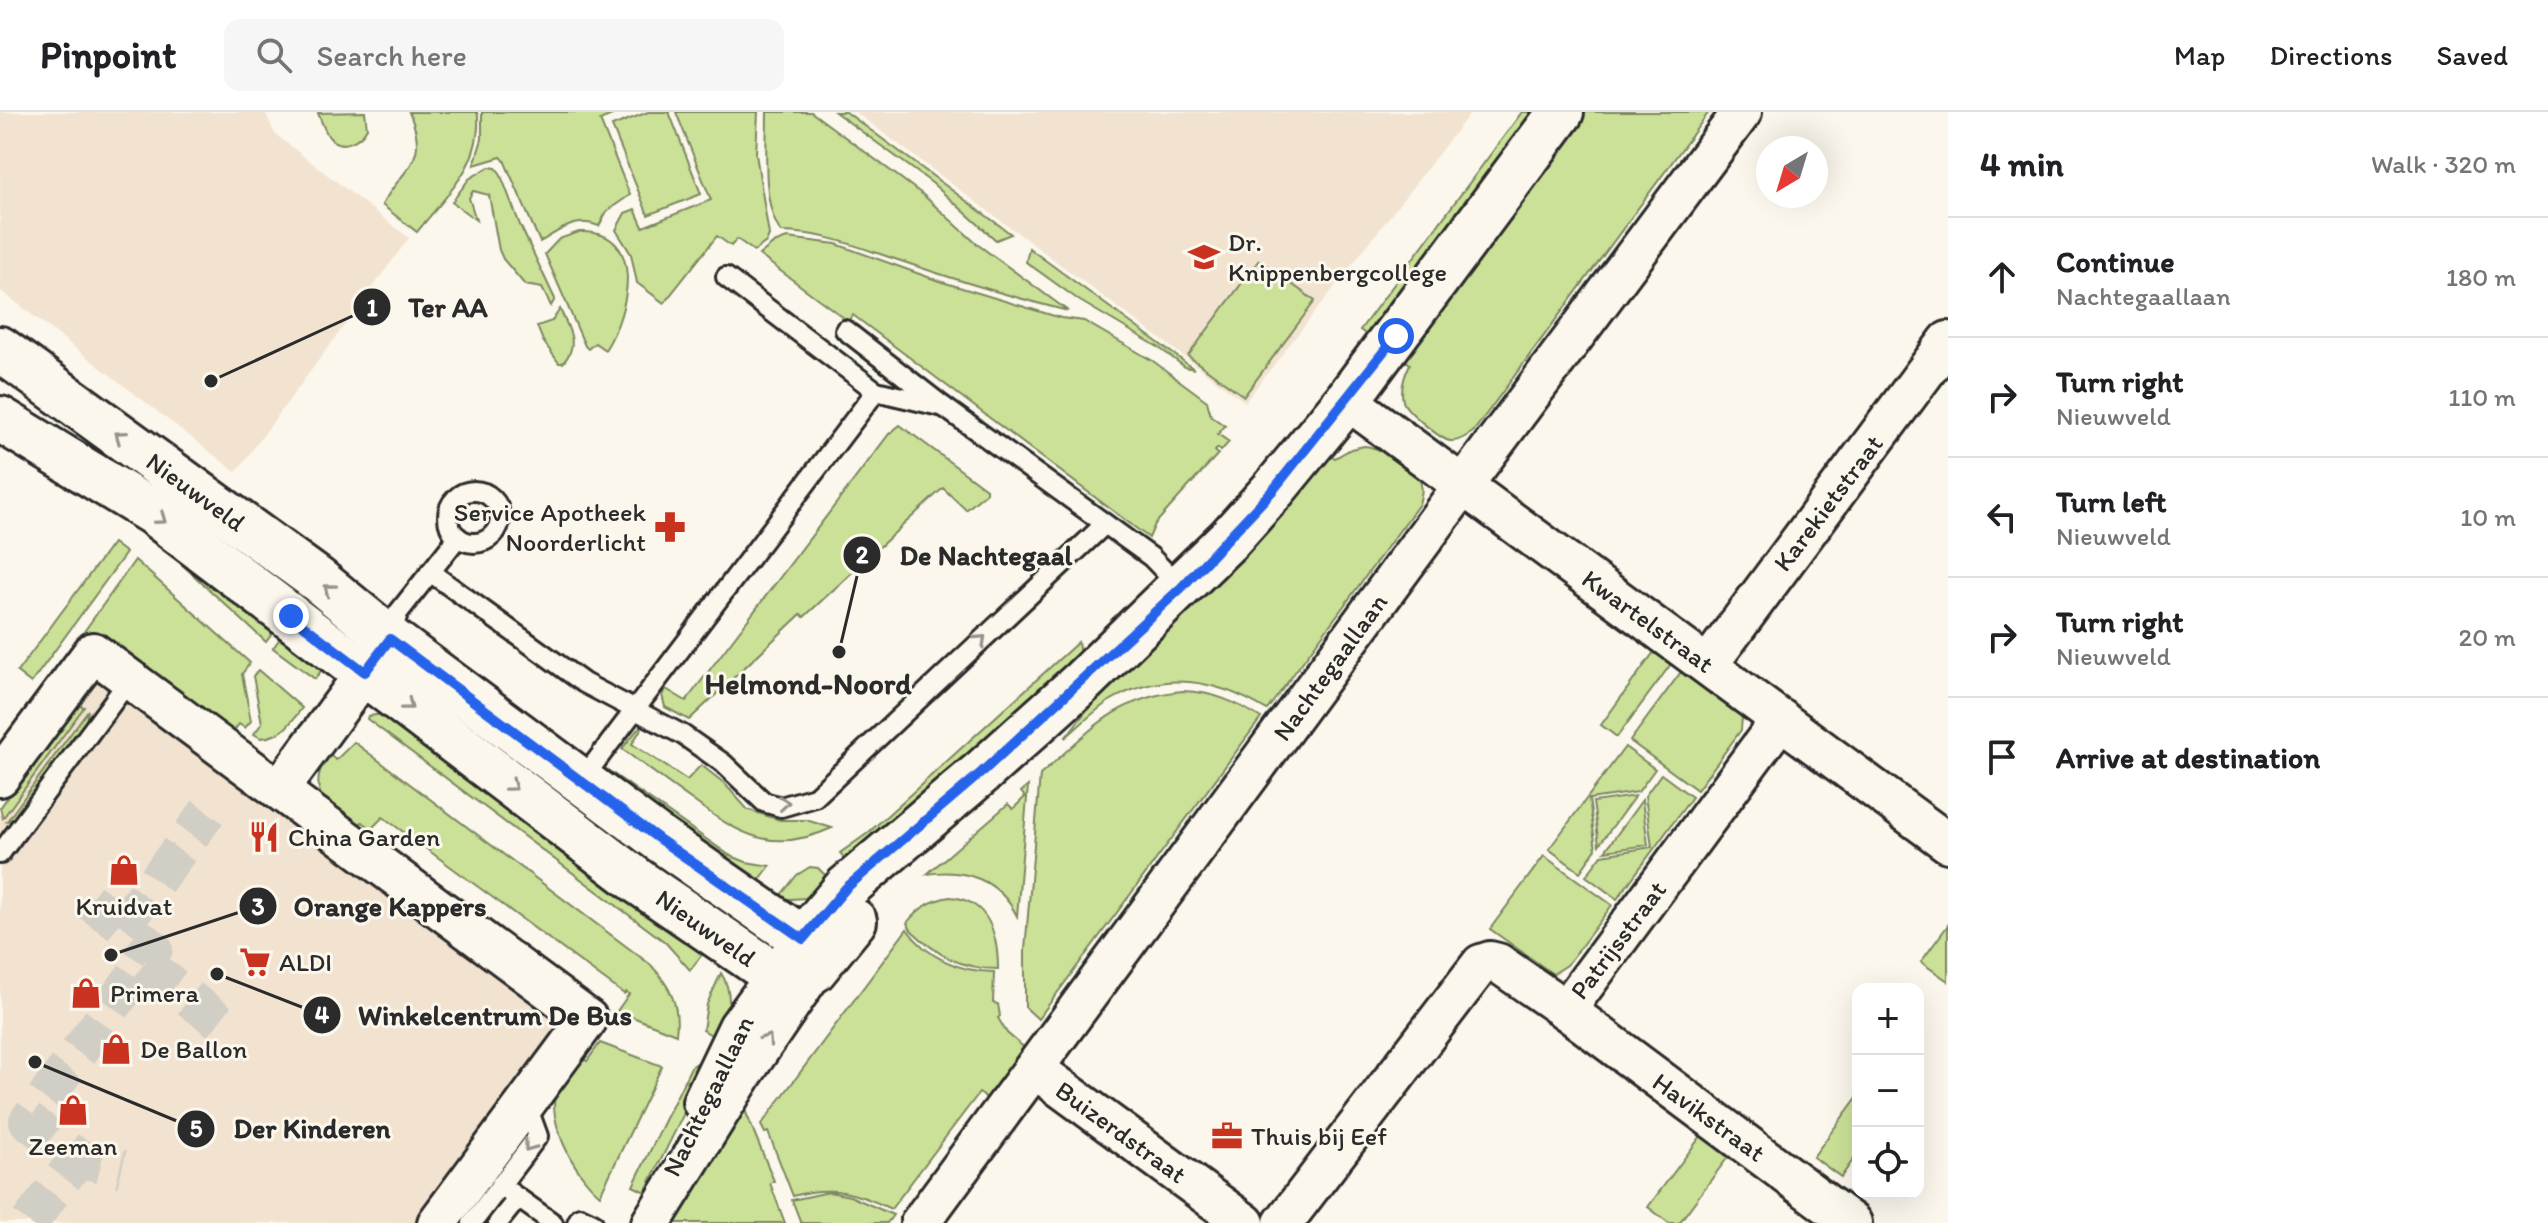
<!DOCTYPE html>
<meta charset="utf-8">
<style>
body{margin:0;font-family:Itim,sans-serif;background:#f6f6f6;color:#202124}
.controls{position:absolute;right:24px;bottom:24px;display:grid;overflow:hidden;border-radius:16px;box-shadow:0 8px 32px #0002}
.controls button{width:72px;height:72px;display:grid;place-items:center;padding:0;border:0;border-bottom:2px solid #e0e0e0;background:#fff;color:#202124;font:40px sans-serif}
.compass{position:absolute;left:1756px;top:24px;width:72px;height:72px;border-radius:50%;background:#fff;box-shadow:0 8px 32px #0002;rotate:218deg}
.stop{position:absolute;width:24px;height:24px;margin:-18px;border:6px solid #2563eb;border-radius:50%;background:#fff}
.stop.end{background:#2563eb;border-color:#fff;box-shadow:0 2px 8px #0008}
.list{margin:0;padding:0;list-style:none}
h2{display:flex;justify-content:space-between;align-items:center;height:104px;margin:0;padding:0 32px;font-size:34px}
h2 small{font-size:26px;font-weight:400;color:#757577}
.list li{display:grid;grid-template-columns:52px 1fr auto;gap:24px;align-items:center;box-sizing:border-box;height:120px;padding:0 32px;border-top:2px solid #e0e0e0}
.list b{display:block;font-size:30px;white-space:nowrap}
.list p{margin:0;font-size:26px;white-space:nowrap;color:#757577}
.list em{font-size:26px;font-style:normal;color:#757577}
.icon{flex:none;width:44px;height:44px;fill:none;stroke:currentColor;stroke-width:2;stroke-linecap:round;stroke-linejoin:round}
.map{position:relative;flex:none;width:1948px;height:1111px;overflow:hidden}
header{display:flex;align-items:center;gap:48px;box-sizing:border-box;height:112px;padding:0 40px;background:#fff;border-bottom:2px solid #e0e0e0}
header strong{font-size:38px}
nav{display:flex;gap:44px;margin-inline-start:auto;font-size:28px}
.search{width:560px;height:72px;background:#f6f6f6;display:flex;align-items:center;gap:20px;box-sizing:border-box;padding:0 28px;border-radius:16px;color:#757577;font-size:30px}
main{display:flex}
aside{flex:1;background:#fff}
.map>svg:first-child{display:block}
</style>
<header>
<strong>Pinpoint</strong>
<div class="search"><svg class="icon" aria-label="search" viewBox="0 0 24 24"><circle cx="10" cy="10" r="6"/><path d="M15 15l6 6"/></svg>Search here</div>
<nav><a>Map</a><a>Directions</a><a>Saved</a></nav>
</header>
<main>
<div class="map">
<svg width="1948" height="1111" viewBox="0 0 1948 1111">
<rect width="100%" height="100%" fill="#fbf7ec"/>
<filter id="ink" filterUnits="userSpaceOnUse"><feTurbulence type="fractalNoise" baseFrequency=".0125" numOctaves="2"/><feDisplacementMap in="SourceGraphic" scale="16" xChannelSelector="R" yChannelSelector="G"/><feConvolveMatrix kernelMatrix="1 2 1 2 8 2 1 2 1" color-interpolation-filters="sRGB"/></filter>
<g filter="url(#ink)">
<!-- built -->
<g fill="#f2e3d0">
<path d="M0 0H265L275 22 409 126 236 360 0 178Z"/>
<path d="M855 0H1471L1245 290Z"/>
<path d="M103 562 568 909 417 1111H0V699Z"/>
</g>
<!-- green -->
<g fill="#cbe197" stroke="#7b8661" stroke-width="2">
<path d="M365 0 367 16C360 29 341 39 329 25 324 18 321 8 318 1Z"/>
<path d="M409 0H477L478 4C481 55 445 84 417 120L382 93C403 54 431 51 409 0Z"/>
<path d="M482 0H619L600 8 630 83 607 99 599 114C575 104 559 119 540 130L504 48 501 45 474 53 482 27Z"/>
<path d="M648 0H669L701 82 648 103 612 14Z"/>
<path d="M676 0H758L756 42 769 123 766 130 754 139 737 127 731 134 717 124 664 191 637 171 631 142 616 118 625 101 635 97 643 115 711 88Z"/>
<path d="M767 0H811L922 82 977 132 1068 199C1012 185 956 168 901 149 857 135 829 121 781 120 761 92 767 35 767 0Z"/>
<path d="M835 0H846L1011 122 996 128 932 71Z"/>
<path d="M1522 0H1532L1530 7 1370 225 1360 218Z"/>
<path d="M1580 0H1709L1473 320C1466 324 1459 330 1450 329 1440 327 1405 298 1403 289 1400 276 1404 264 1410 252L1404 247Z"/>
<path d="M489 55 496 56 500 61 520 113 555 187 551 194 542 176 525 173 503 147 499 138 489 83 473 79 469 86 476 108 452 90 469 67Z"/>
<path d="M579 120C648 117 629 201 605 238L595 231 588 237 585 234 545 142 559 127Z"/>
<path d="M787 126 836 132 939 169 1061 206 1084 209 1153 249 1207 289 1211 304 1225 314 1218 322 1229 330 1221 339 1218 336 1215 339 1218 342 1155 412 1149 426 853 203 848 209 759 143 774 131Z"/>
<path d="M1029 136 1034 140 1194 257 1185 255 1158 235 1080 189 1026 150Z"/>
<path d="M1259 148 1315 189 1244 284 1188 244Z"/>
<path d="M560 197C569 218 580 232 563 251H559L543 229 537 214 552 209Z"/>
<path d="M900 313 986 377V381L966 398 943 376 804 505 801 502 689 608 665 595 662 583 666 577 686 589 889 322Z"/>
<path d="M1364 334C1378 334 1411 355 1419 367 1424 375 1421 384 1419 392L1267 598C1216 567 1163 557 1108 590 1093 600 1079 614 1065 626L1112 566 1329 342 1335 346 1351 337Z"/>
<path d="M113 431 126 441 31 571 17 560Z"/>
<path d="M163 435 282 508 266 530Z"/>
<path d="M135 448 250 551 242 562 251 609 245 616 239 612 233 620 94 519 83 521Z"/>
<path d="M289 514 323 556 315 567 273 536Z"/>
<path d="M1078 530 1080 543 852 754 840 741 868 721Z"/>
<path d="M1654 540 1671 552 1617 625 1601 613Z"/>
<path d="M258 558 302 596C289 613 283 624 261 626L254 622 262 611 253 564Z"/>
<path d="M1681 560 1742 605 1741 618 1697 678 1630 629Z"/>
<path d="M1183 579C1213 580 1236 590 1261 606L1038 907 1025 895V838L1040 663C1088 621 1115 585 1183 579Z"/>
<path d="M79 593 84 595 3 706 0 696 72 596Z"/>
<path d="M88 598 86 610 16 706 7 709Z"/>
<path d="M394 601 704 840 690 858 665 830 367 607 368 604Z"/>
<path d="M641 613V617L632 632 687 668 701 653 724 671 748 698 780 708H806L832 716C773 743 740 723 692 688 668 671 645 654 622 637Z"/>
<path d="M354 630 651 853C670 874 680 893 676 922L617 899 629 882 626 880 624 882 383 705 372 716 362 710 356 715C325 691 306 683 327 641L336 648Z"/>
<path d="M1625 635 1655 657 1638 680 1589 687 1596 737 1580 760 1549 737Z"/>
<path d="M605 656 729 743 746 750 770 754 751 779 602 663Z"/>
<path d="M1661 662 1692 685 1617 787 1586 764 1602 743 1652 735 1645 684Z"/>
<path d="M1028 674 1017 804C999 768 966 756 927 762L1008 692 1013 697 1025 685 1021 680Z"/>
<path d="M1635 684 1599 733 1593 690Z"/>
<path d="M1642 688 1648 733 1605 739Z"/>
<path d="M1544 744 1612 793 1567 853 1553 862 1490 817Z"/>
<path d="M810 755 818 756 833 771 805 786 777 788 797 763Z"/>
<path d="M950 785C989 788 998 824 998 857 961 857 937 843 911 818L907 811C918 796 931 788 950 785Z"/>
<path d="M1948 813V869L1921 850Z"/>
<path d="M907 817C927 846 961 860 994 860L993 891 998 892 1000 904 998 906 1007 921 1027 938 994 984 985 985 979 981 891 1097C856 1080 831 1073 793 1084L768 1020 765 1021 761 1013Z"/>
<path d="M721 861C735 883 728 905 720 928L703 918 707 892Z"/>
<path d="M600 931 662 954 600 1083C574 1062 542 1004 559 971 564 962 571 954 577 945L587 949Z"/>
<path d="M700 949H704L698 973 645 1080 633 1074 691 955Z"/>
<path d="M1858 984V1041L1841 1065 1813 1045Z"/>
<path d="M740 986 774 1069 770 1071 785 1111H667Z"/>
<path d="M1701 1024 1728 1045 1679 1111H1669L1648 1095Z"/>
<path d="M829 1080 850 1084 893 1103 887 1111H801L792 1088Z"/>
</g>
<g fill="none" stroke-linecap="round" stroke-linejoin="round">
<!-- street-tunnel -->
<g stroke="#d1cec5" stroke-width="38" stroke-dasharray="38 19" stroke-linecap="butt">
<path d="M89 789 154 837 28 1009 78 1046 122 1057"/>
<path d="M122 814 208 700"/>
<path d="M144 852 227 915"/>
<path d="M29 1111 78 1046"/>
</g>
<defs>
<g id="lane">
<path d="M726 165 876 279"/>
<path d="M845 218 944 295 1151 445 1181 476"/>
<circle cx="474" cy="405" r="26"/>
<path d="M430 460 584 571 683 623 723 651 764 690 781 695 815 685 1105 412"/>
<path d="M390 527 398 501 458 425"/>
<path d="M581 669 876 279 944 295"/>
<path d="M0 742 130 567"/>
<path d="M500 1073 553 1111"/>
<path d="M472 1111 538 1024 526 991"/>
<path d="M498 1111 518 1086"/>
<path d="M577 1111 580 1105 593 1111"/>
</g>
<g id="street">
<path d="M1347 288 1948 731"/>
<path d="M1708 553 1948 229"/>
<path d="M0 665 93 540 588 907 437 1111"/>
<path d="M279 678 381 539"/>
<path d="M1566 898 1852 1111"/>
<path d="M1035 957 1245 1111"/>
<path d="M702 990 738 915 794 838"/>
<path d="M651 1111 744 961 814 858 807 837"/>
<path d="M920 1111 1464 372 1742 0"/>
<path d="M1283 1111 1481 852 1490 849 1498 851 1566 898 1781 607"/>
</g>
<g id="secondary">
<path d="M0 237 318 468 390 527 659 727 803 827 846 776 982 660 1083 569 1229 427 1274 377 1347 288 1561 0"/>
<path d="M0 307 154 401 639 770 775 863 814 858 854 809"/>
</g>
</defs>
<!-- lane casing -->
<use href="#lane" stroke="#2b2b2b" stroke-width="24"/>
<!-- street casing -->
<use href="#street" stroke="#2b2b2b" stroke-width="44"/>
<!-- secondary casing -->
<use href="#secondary" stroke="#2b2b2b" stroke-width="50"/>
<!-- lane -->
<use href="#lane" stroke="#fbf7ec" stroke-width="18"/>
<!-- street -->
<use href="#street" stroke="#fbf7ec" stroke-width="38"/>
<!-- secondary -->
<use href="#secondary" stroke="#fbf7ec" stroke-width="44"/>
</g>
<!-- one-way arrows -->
<defs><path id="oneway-chevron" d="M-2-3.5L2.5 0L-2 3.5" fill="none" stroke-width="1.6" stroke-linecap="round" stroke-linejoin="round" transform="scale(2)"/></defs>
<g stroke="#93918c">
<use href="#oneway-chevron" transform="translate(120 324) rotate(-144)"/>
<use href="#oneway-chevron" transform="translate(161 407) rotate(36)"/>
<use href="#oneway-chevron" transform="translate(329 477) rotate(-141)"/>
<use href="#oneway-chevron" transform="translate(981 528) rotate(-43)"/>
<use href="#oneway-chevron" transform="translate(408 593) rotate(38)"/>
<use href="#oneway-chevron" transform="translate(512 674) rotate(37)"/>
<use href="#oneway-chevron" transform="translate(784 691) rotate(-5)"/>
<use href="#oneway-chevron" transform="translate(767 927) rotate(-56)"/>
<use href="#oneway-chevron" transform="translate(529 1034) rotate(126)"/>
</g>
</g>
<g fill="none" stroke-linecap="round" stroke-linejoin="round" filter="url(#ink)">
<!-- route -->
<path stroke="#2563eb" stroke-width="10" d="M291 504 365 560 390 527 659 727 803 827 846 776 982 660 1181 476 1274 377 1396 224"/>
</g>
<!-- icons -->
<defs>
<symbol id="school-bare" viewBox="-9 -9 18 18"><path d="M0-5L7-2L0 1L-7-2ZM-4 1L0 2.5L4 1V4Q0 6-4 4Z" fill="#c8321e" stroke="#fbf7ec" stroke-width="2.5" paint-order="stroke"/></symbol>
<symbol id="pharmacy-bare" viewBox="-9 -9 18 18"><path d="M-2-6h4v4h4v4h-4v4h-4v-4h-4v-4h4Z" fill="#c8321e" stroke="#fbf7ec" stroke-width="2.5" paint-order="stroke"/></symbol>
<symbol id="restaurant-bare" viewBox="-9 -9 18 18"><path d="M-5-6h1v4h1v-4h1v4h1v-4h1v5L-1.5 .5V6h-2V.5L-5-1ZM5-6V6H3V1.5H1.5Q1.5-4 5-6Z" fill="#c8321e" stroke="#fbf7ec" stroke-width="2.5" paint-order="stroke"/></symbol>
<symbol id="shop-bare" viewBox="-9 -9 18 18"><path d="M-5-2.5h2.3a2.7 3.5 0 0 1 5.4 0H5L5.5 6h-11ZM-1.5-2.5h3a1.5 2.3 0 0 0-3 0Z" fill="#c8321e" stroke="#fbf7ec" stroke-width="2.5" paint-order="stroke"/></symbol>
<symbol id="supermarket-bare" viewBox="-9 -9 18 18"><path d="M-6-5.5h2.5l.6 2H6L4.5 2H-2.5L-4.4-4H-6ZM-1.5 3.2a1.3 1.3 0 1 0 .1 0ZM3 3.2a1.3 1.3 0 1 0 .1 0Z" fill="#c8321e" stroke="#fbf7ec" stroke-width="2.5" paint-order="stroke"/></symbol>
<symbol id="office-bare" viewBox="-9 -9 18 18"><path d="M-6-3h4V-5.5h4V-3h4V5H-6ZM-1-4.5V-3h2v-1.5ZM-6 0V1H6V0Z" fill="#c8321e" stroke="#fbf7ec" stroke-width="2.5" paint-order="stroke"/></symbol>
</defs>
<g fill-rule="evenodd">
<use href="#school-bare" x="1182" y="123" width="44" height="44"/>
<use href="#pharmacy-bare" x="648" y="393" width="44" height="44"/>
<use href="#restaurant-bare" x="242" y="703" width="44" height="44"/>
<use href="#shop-bare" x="102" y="736" width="44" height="44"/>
<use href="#supermarket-bare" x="233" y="828" width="44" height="44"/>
<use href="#shop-bare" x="64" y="859" width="44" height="44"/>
<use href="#shop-bare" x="94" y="915" width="44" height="44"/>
<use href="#shop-bare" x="51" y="976" width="44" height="44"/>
<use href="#office-bare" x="1205" y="1002" width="44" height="44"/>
</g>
<g text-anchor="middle" stroke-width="6" stroke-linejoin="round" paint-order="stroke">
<!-- poi labels -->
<g font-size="26" fill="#2b2b2b" stroke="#fbf7ec" text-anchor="start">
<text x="1228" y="139">Dr.<tspan x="1228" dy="30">Knippenbergcollege</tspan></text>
<text x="646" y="409" text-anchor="end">Service Apotheek<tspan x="646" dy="30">Noorderlicht</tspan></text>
<text x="288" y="734">China Garden</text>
<text x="124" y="803" text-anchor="middle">Kruidvat</text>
<text x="279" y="859">ALDI</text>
<text x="110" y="890">Primera</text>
<text x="140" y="946">De Ballon</text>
<text x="1251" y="1033">Thuis bij Eef</text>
<text x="73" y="1043" text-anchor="middle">Zeeman</text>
</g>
<!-- street labels -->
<g font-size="26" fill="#2b2b2b" stroke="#fbf7ec">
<text transform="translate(196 380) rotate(36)" y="9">Nieuwveld</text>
<text transform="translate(1828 391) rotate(-53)" y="9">Karekietstraat</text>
<text transform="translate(1648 509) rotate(36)" y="9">Kwartelstraat</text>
<text transform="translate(1330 555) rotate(-54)" y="9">Nachtegaallaan</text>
<text transform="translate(706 816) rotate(35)" y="9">Nieuwveld</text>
<text transform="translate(1618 828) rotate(-53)" y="9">Patrijsstraat</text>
<text transform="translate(708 984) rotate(-64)" y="9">Nachtegaallaan</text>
<text transform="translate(1709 1005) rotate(36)" y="9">Havikstraat</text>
<text transform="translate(1121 1020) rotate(36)" y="9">Buizerdstraat</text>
</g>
<!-- quarter labels -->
<g font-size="30" font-weight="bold" fill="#2b2b2b" stroke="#fbf7ec">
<text x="808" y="582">Helmond-Noord</text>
</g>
</g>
<!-- callouts -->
<path fill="none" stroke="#2b2b2b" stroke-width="3" d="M211 269L372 195M839 540L862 443M111 843L258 794M217 862L322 903M35 950L196 1017"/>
<g fill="#2b2b2b" stroke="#fbf7ec" stroke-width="3">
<circle cx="211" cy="269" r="8"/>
<circle cx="839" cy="540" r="8"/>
<circle cx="111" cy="843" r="8"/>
<circle cx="217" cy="862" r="8"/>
<circle cx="35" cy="950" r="8"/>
<circle cx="372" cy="195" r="20"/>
<circle cx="862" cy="443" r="20"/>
<circle cx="258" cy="794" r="20"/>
<circle cx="322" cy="903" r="20"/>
<circle cx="196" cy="1017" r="20"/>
</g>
<g font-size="24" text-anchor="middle" font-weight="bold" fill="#fff">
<text x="372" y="204">1</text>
<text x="862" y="451">2</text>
<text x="258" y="803">3</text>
<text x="322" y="911">4</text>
<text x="196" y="1025">5</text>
</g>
<g font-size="28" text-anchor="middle" font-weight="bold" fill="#2b2b2b" stroke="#fbf7ec" stroke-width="6" stroke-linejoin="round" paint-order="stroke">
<text x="448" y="205">Ter AA</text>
<text x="986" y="453">De Nachtegaal</text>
<text x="390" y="804">Orange Kappers</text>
<text x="495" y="913">Winkelcentrum De Bus</text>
<text x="312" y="1026">Der Kinderen</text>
</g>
</svg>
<div class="controls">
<button>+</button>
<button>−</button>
<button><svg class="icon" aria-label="locate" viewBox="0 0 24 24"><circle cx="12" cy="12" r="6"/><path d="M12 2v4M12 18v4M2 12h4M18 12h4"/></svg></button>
</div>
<svg class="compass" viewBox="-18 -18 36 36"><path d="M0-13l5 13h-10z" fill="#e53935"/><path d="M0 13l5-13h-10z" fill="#757577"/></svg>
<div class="stop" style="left:1396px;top:224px"></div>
<div class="stop end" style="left:291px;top:504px"></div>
</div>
<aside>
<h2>4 min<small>Walk · 320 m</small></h2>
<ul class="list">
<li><svg class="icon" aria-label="ahead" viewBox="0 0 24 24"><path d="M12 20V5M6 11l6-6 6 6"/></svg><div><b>Continue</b><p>Nachtegaallaan</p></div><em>180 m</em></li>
<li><svg class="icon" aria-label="right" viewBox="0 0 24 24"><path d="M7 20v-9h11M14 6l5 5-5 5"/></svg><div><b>Turn right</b><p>Nieuwveld</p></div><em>110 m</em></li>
<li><svg class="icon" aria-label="left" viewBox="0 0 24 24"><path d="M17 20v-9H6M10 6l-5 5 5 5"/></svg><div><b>Turn left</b><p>Nieuwveld</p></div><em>10 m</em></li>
<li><svg class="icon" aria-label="right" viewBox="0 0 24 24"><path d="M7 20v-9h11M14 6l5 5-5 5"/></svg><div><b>Turn right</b><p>Nieuwveld</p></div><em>20 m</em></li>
<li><svg class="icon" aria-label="arrive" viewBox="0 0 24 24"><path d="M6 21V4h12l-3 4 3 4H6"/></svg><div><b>Arrive at destination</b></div></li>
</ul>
</aside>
</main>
